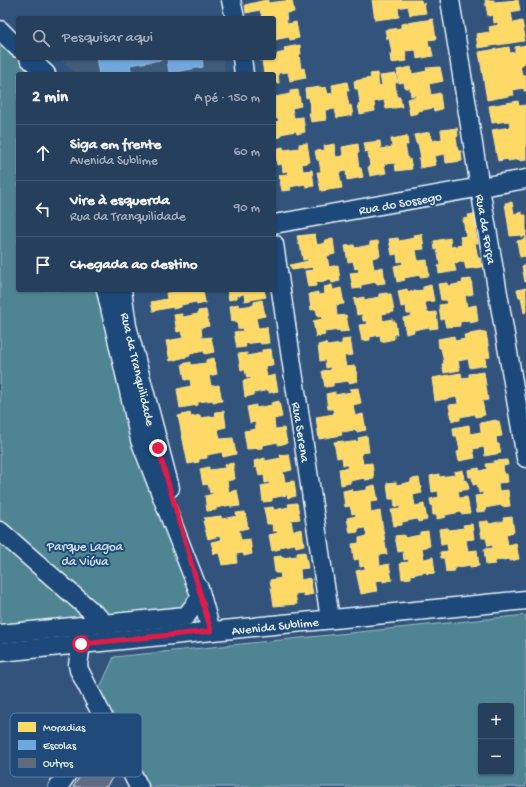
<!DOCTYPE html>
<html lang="pt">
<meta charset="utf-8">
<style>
body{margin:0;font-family:"Gochi Hand",sans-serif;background:#324a66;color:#f1f3f6}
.controls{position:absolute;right:12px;bottom:12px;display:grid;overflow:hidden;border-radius:4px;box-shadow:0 1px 3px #0004}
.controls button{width:36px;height:36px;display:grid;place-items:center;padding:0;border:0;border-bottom:1px solid #425872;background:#263f5d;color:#f1f3f6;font:20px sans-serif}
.stop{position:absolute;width:12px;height:12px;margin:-9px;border:3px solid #e11d48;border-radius:50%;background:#fff}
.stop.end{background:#e11d48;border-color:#fff;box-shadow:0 1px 4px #0008}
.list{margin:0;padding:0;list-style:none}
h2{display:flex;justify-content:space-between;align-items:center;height:52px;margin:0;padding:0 16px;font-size:17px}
h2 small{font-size:13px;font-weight:400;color:#a4afbc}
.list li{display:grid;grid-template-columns:26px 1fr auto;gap:12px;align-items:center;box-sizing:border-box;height:56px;padding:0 16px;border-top:1px solid #425872}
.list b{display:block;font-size:15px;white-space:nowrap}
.list p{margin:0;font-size:13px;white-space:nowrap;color:#a4afbc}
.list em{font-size:13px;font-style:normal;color:#a4afbc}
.icon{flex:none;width:22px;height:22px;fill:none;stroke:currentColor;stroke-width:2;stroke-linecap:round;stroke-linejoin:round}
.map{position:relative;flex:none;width:526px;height:787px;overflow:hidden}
.search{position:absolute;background:#263f5d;box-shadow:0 1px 3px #0004;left:16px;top:16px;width:260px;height:44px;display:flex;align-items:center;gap:10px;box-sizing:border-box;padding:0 14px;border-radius:4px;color:#a4afbc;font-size:15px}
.panel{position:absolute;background:#263f5d;box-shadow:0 1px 3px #0004;left:16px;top:72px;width:260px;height:220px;border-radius:4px}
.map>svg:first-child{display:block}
</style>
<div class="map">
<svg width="526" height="787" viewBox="0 0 526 787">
<rect width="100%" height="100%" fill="#32547c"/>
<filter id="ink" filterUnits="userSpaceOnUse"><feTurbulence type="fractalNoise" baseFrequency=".025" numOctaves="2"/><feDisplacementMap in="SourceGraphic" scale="8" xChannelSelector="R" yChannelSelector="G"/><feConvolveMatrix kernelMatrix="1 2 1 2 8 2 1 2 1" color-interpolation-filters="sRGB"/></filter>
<g filter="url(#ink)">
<!-- built -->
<path fill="#405b7d" d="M59 58H223L225 74H77Z"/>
<!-- green -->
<g fill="#4f8492" stroke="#9cbac5" fill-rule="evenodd">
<path d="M0 30 18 48V58H29L46 74H18V290H106L202 625 0 645Z"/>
<path d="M526 615V787H146L97 694 114 657ZM481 706H511V772H481Z"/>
</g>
<!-- homes -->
<g fill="#ffd966" stroke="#f8e092">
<path d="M266 0H268V3L292 0 294 12 286 13 287 24 296 22 299 38 290 40 289 37 274 40V42V18L262 17 260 10 246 13 245 5Z"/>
<path d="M372 0H421L422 4 424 3 426 13 410 15 408 6 398 8 399 17 375 20Z"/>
<path d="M485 0H494V2L518 0 520 10 511 12 513 23 522 21 525 37H523L524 41 478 48 476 34 490 32 489 27 498 25V22L494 23 493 15 488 16Z"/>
<path d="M433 19 436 39 428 40 429 47H431L433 56 417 59 416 50 405 51 407 61 391 63 390 54H392L389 38 387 39 385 30 401 28V24Z"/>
<path d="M300 45 301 54H299L301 69 304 68 306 78 290 81 288 72 278 73 279 83H274V74H264L262 60 259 61V58H274V51L275 58H277V54L285 52 284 48Z"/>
<path d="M526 45V63L520 65 522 75H526V91H524V88L513 90 514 95 487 100 479 52 509 47 510 53 515 52V47Z"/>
<path d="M411 67 412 74 427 71 426 68 440 67 443 81 429 84 431 95 440 93 442 109 434 111 433 108 418 111V113L410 115 407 99 416 97 415 95 411 96 410 88H405L404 82 399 83 397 70Z"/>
<path d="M377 73 379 86 382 85 380 76 396 74 398 82 395 83 397 97H400L402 107 386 109 384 100 374 102 375 111 360 114 358 105 360 104 358 89H355L354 81 371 78 370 74Z"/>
<path d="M347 82 349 91H346L349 106 351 105 353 115 337 118 335 109 325 110 326 120 311 122 309 113H311L309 97 306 98 305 89 321 87V88L326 87 328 94 333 93 332 85Z"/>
<path d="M298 90 301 106 292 108 294 118 303 117 305 132 297 134 296 131 281 134V137L274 138V122L279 121 278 118 275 119 274 116V94L275 97 290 94V91Z"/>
<path d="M518 101 519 106 526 105V160L520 161V159L508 161V159L498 161 492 130 510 127 509 121 492 123 489 106Z"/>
<path d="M457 128 458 136 456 137 458 151H461L462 161 446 163 445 154 434 156 436 165 420 168 419 158H421L418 143H416L414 135 430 132 432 141 442 139 441 130Z"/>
<path d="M407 136 408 145H405L408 160 410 159 412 169 396 171 395 163 384 164 386 173 370 176 368 167H370L368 151 365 152 364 143 380 141 381 149 392 147 391 139Z"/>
<path d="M307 143 310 162 302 164 303 171 312 170 314 186 306 187 305 184 290 187 291 190 282 191 279 175 288 174 287 171 283 172 282 164 277 165 274 149 283 147 284 150 299 148V144Z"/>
<path d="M334 144 336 157 343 156 342 147 358 144 359 153H357L359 168H361L363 177 347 180 346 171 339 172 342 188 321 191 317 172H321L319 160H317L315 151 325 150 324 146Z"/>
<path d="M512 202 514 214 522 212V215H526V239V236L521 237V235L510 236 505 203Z"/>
<path d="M474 214 475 217 476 216 478 225 477 228H475L478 243H475L478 258H480L482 267 466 269 464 261 454 263 456 271 439 274 438 266 440 265 437 249 435 250 434 241 450 238 451 247 462 245 460 237 466 236 463 219 469 218 468 215Z"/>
<path d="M315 234 317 245 325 243V240L333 239 335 254 327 256 329 267 338 265 340 281 332 283 331 280 316 283V286L308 287 305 271 314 270 313 267 292 270 290 265 308 261V259L303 260 300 244 299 245 297 236Z"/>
<path d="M422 234 424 249 416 250 418 261 427 260 429 276 420 277V275L404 278 405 280 397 282 394 266 403 264 402 261 398 262 397 254 392 255 389 239 398 238 399 241 414 238 413 235Z"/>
<path d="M526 239V256L520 257 517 241Z"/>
<path d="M378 241 380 256 372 258 374 269 383 267 385 283 377 284 376 282 361 285V288L353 289 350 273 359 272 358 268 355 269 353 261 348 262 345 246 354 245 355 248 370 245V242Z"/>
<path d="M522 266H526V282H525Z"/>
<path d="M471 279 473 294 465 296 467 307 476 305 478 321 470 323 469 320 460 322V326L446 327 444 319 441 320 439 305 447 304 446 300H441L438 284 447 283 448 286 463 283 462 280Z"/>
<path d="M332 285 333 290 341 288 344 304 336 305 337 316 346 315 349 331 340 332V330L324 332 325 335 316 337 313 321 322 319V316L318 317 316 309 311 310 309 294 318 292V295L325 294 324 287Z"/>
<path d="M431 285 434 301 425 302 427 313 436 312 438 328 430 329 429 327 414 330V332L406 334 403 318 412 316 411 314H407L406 306 401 307 398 291 407 289 408 292 423 290V287Z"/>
<path d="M526 288V312L524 313 521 297H519L517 290Z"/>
<path d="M178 290H203L205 303 197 305 196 302 181 305V307L173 309V307L153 311 151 302 167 299 166 293 179 291Z"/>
<path d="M227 290H264L266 297 245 301 244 294 237 296V298L229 300Z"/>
<path d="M387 293V294H391L394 312 382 314 383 321 392 319V321H395L397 334H394V339L381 342 380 335 370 337V340L362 341 359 325 368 324 367 321H363L362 314 357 315 354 299 364 297V300L379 297V294Z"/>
<path d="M262 300 265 316 256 318 258 328 267 327 269 343 261 344 260 342 245 344 246 347 237 348 234 332 243 331 242 328 238 329 237 321 232 322 230 306 238 304 239 307 254 305V302Z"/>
<path d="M206 310 209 326 201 327 202 338 211 337 214 352 205 354 204 351 189 354 190 356 170 361 166 341 183 338 181 331 177 332 174 315 182 314 183 317 198 314V311Z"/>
<path d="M481 332V333L486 332 490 357 485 358 486 365 470 368 468 359 458 361 460 370 444 373 442 364 444 363 441 348H439L438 339 454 336 455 341 465 339 464 335Z"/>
<path d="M350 339 353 355 344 356 346 367 355 366 358 381 349 383 348 381 333 383V386L325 387 322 371 331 370 330 367 326 368 325 360 320 361 318 345 326 343 327 346 342 344V340Z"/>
<path d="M271 349 273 365 265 366 267 377 275 375 278 391 269 393V390L254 393V395L245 397 243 381 251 379V377L247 378 245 370H241L238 354 247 353V356L262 353V350Z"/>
<path d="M214 358 217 374 209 376 211 386 219 385 222 401 213 402V400L198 402V405L180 408 177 389 191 386 190 379 185 380 182 364 191 362V365L206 363V360Z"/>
<path d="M484 372 488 400 482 401 485 415 476 417 475 414 460 417V420L452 421 449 405 458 404 457 397 435 401 432 378 461 373 462 378 469 377V374Z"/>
<path d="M358 388 361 403 353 405 355 416 363 414 366 430 357 432V430L341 432 342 435 319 439 316 417 334 414 333 409H328L326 394 335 392V395L351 392 350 389Z"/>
<path d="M279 401 282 417 274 419 275 429 284 428 287 443 278 445V442L263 445V448L247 449 244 431 256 429 255 422 250 423 247 407 256 405V408L272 405 271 403Z"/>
<path d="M224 411 226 427 218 429 220 439 233 438 236 454 223 457 222 452 207 455V458L199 459V462L188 464 178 416 190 413 191 417 200 415V418L216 416 215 412Z"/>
<path d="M496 420V421H499L502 436 496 437 497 444H499L501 453 485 456 484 447 473 449 475 458 459 461 457 452 460 451 457 436H454L453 428 469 425 470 434 481 432 480 423Z"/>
<path d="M367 436 369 452 361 453 363 464 372 463 374 479 365 480V478L350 481V483L341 485 339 469 348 468 347 465H343L342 457 337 458 334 442 343 441 344 443 359 441 358 438Z"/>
<path d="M289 454 292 470 283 472 285 482 294 481 296 496 288 498 287 495 272 498V501L263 502 261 486 270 484 269 482 265 483 264 475 259 476 257 467 255 468 254 461 265 458V461L281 458 280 455Z"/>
<path d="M507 460 508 465 503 466 504 474H507L508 482 498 483 499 491 508 490 510 506 502 507 501 505 485 508 486 511 477 512 475 496 483 495V492L479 493 477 484 473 485 472 477H469L468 470 479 468 480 471 487 469 486 464 494 463V461Z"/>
<path d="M233 463 235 479 227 481 229 492 237 490 240 506 231 507V505L216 508V510L207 511 205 496 213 494V492L210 493 208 484 203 485 200 469 209 467V470L225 468 224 465Z"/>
<path d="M463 470 464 481 467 480 469 489 458 491 459 498 467 497 470 513 461 514V512L445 515 446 517 437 519V515H433L432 505H431L430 499 439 497 438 491 432 492 430 476 439 474V477L455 475 454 472Z"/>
<path d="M419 478 422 493 413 495 415 506 424 504 427 520 418 522 417 519 402 522V525L394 526 391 510 400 509V506L395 507 394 499H389L387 483 396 482V485L411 482V479Z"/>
<path d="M375 485 378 501 370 502 371 513 380 511 387 554 379 555 380 566 389 564 392 580 383 582V580L375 581 377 591 361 594 356 571 365 569V566L360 567 359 559 354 560 352 544 359 543V538L367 536 365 528 358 529V532L350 533 347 518 356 516 355 513 352 514 350 506 345 507 343 491 352 489V492L367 490V487Z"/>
<path d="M297 503 300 519 291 520 293 531 302 529 304 545 296 547 295 544 280 547V549L272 551 269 535 278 533 277 531H273L272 524H267L264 508 273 507 274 510 289 507 288 504Z"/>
<path d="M245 512 248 528 239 530 241 540 250 539 252 554 244 556 243 553 236 554 237 563 222 565 219 553 214 554 211 542 221 540 220 536 208 539 203 521H205L204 518 221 516 222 519 237 516 236 513Z"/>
<path d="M512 517 514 532 506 534 508 545 516 543 519 559 510 561V559L495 561V564L486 565 484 549 493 548 492 545 488 546 486 538H482L479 522 488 521 489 524 504 521 503 518Z"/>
<path d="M472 524 474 539 466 540 468 551 477 550 479 566 470 567V565L454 568 455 571 446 572 444 558H441L440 552 448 551 447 544 441 545 439 529 448 528 449 530 464 528 463 525Z"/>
<path d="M428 531 430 546 422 548 424 559 433 557 435 573 427 574 426 572 411 575V578L402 579 400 563 409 562 408 559 404 560 403 551 398 552 395 536 404 535 405 538 420 535V532Z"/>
<path d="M305 552 308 568 300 569 301 580 310 578 313 594 304 596 303 593 295 594 297 604 274 606 270 580 281 578 280 573H275L273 557 281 556 282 558 297 556V553Z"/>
</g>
<!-- schools -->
<path fill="#6fa8dc" stroke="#93bee4" d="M96 58H202L203 67 169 73 167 59 130 65 132 74H99Z"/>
<!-- building -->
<path fill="#606b80" stroke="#e8f1f8" d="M105 743 119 768 106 787H73L91 760 99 754 97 751 99 748Z"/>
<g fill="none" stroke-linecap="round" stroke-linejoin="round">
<defs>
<g id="street">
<path d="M231 0 235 18"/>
<path d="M450 0 480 188 526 458"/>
<path d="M0 30 18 48"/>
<path d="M29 58 46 74"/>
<path d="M242 58 244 74"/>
<path d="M274 224 526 179"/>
<path d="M274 244 330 619"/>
<path d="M122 290 127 326 170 488"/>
<path d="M0 531 106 624"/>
<path d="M199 588 211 631"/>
<path d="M0 634 186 616 201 597 140 440 106 290"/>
<path d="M81 644 78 665 79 670 139 787"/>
<path d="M0 652 526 600"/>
<path d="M58 787 104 721"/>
</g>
</defs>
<!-- street casing -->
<use href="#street" stroke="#e8f1f8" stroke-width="21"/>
<!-- street -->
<use href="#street" stroke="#1f4a7a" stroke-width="18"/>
</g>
</g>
<g fill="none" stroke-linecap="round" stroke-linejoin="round" filter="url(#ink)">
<!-- route -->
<path stroke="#e11d48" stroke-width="5" d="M81 644 211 631 158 448"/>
</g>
<g text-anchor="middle" stroke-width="4" stroke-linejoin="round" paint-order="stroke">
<!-- street labels -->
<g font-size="13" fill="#e8f1f8" stroke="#1f4a7a">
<text transform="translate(400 202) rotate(-10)" y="5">Rua do Sossego</text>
<text transform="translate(487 229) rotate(80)" y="5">Rua da Força</text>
<text transform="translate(139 369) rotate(77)" y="5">Rua da Tranquilidade</text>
<text transform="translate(302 432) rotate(81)" y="5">Rua Serena</text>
<text transform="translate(275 625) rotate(-6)" y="5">Avenida Sublime</text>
</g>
<!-- park labels -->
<g font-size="13" fill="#d1e1e9" stroke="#1f4a7a">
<text x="85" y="550">Parque Lagoa<tspan x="85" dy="15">da Viúva</tspan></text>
</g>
</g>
<!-- legend -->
<rect x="10" y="713" width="132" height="64" rx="6" fill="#1f4a7a" stroke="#5b7ca0" stroke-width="1"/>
<rect x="18" y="722" width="18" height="10" fill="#ffd966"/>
<rect x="18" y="740" width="18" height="10" fill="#6fa8dc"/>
<rect x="18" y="758" width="18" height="10" fill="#606b80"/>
<g font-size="11" fill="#e8f1f8">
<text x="43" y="731">Moradias</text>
<text x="43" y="749">Escolas</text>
<text x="43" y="767">Outros</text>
</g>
</svg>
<div class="controls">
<button>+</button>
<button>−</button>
</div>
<div class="stop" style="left:81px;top:644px"></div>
<div class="stop end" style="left:158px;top:448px"></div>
<div class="search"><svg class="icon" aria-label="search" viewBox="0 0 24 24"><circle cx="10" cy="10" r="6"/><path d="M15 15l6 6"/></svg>Pesquisar aqui</div>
<section class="panel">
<h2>2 min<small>A pé · 150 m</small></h2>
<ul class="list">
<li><svg class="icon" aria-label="ahead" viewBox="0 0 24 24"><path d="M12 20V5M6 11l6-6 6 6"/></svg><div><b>Siga em frente</b><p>Avenida Sublime</p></div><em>60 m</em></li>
<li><svg class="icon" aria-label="left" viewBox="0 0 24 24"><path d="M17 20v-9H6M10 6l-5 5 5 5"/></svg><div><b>Vire à esquerda</b><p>Rua da Tranquilidade</p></div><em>90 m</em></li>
<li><svg class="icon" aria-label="arrive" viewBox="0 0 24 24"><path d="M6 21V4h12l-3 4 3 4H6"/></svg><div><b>Chegada ao destino</b></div></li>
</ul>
</section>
</div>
